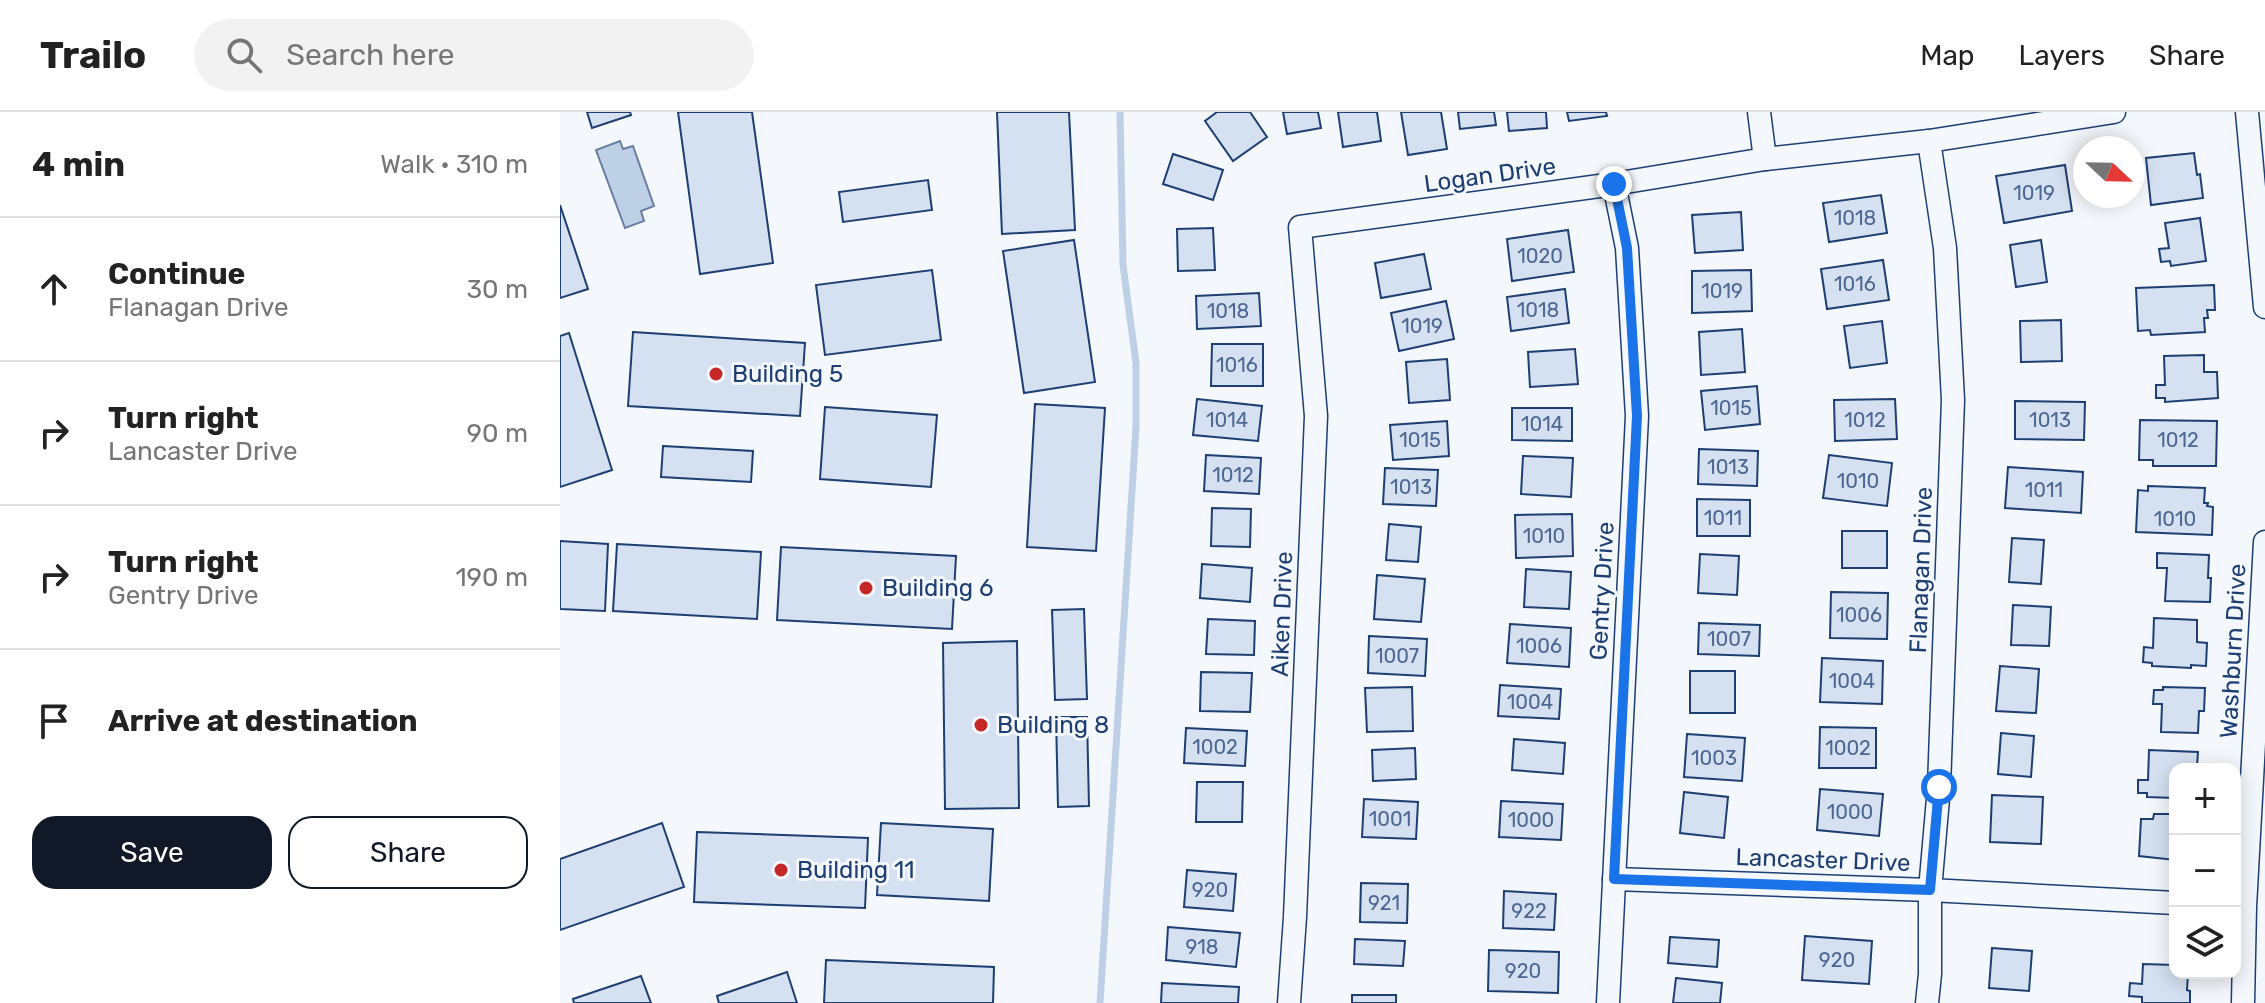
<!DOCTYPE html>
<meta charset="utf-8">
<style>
body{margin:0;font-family:Rubik,sans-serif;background:#f2f2f2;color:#222}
.controls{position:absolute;right:24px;bottom:24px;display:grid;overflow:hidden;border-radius:16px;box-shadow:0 4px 20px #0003}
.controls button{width:72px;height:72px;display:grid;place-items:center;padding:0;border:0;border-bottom:2px solid #e0e0e0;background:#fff;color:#222;font:40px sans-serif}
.compass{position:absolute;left:1513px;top:24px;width:72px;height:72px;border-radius:50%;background:#fff;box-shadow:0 4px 20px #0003;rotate:112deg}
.stop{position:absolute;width:24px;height:24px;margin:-18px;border:6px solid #1a73e8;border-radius:50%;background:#fff}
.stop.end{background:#1a73e8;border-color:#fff;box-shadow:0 2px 8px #0008}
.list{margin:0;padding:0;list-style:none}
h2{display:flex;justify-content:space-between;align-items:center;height:104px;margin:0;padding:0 32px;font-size:34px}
h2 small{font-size:26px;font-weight:400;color:#767676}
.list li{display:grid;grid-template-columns:52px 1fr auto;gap:24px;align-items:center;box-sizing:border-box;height:144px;padding:0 32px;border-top:2px solid #e0e0e0}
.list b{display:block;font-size:30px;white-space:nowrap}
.list p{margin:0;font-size:26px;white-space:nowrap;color:#767676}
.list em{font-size:26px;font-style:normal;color:#767676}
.actions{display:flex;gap:16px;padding:24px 32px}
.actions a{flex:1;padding:18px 0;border:2px solid #111827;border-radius:24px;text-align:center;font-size:28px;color:#111827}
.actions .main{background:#111827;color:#fff}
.icon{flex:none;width:44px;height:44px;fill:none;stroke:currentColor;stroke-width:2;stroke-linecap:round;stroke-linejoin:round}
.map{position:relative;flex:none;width:1705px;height:891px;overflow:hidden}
header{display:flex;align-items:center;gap:48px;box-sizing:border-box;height:112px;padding:0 40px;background:#fff;border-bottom:2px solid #e0e0e0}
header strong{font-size:38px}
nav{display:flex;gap:44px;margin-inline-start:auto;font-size:28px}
.search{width:560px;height:72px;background:#f2f2f2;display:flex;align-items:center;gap:20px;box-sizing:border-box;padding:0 28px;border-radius:44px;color:#767676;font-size:30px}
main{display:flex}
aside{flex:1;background:#fff}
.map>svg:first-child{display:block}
</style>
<header>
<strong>Trailo</strong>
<div class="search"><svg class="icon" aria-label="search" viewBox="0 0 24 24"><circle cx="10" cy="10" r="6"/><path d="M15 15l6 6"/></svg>Search here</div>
<nav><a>Map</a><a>Layers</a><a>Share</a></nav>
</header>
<main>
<aside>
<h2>4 min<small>Walk · 310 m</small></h2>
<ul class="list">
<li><svg class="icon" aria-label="ahead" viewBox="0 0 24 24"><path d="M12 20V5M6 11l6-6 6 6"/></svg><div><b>Continue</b><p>Flanagan Drive</p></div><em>30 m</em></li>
<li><svg class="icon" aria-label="right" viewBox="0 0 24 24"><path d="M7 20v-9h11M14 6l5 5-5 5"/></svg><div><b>Turn right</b><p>Lancaster Drive</p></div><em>90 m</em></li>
<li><svg class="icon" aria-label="right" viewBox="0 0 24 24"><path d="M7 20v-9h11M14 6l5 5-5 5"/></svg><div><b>Turn right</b><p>Gentry Drive</p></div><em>190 m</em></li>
<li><svg class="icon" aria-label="arrive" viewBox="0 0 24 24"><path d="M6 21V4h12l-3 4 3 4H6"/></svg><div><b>Arrive at destination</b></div></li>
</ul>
<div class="actions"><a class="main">Save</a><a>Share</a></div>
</aside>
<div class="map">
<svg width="1705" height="891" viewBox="0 0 1705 891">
<rect width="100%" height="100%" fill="#f4f7fb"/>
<!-- water -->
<path fill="#bed0e5" stroke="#687fa3" stroke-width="2" d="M60 29 63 37 73 34 94 94 81 99 84 109 65 116 36 38Z"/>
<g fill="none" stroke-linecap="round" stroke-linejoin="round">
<!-- stream -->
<path stroke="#bed0e5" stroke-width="7" d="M540 891 576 315V251L563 153 560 0"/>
</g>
<!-- building -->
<g fill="#d5e0f0" stroke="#1d3f73" stroke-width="2">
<path d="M27 0H70L71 3 32 16Z"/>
<path d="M118 0H192L213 151 140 162Z"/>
<path d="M437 0H509L515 118 442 122Z"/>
<path d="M657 0H690L707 25 673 49 645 9Z"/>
<path d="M723 0H758L761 16 727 22Z"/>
<path d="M778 0H817L821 29 783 35Z"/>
<path d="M841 0H881L887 37 848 43Z"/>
<path d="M898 0H934L936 13 900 17Z"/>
<path d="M947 0H986L987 16 949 19Z"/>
<path d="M1007 0H1046L1047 4 1009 9Z"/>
<path d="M1634 41 1637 63 1640 62 1643 86 1591 93 1586 46Z"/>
<path d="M613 42 663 58 653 88 603 72Z"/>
<path d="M1505 53 1512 99 1444 111 1436 64Z"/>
<path d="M368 68 372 98 283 110 279 80Z"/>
<path d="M1321 83 1327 121 1269 130 1263 91Z"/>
<path d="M0 93 28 177 0 186Z"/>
<path d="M1181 100 1183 138 1135 141 1132 103Z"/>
<path d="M1640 106 1646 149 1611 154 1610 149 1601 150 1599 137 1609 136 1605 111Z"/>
<path d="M653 116 655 158 618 159 617 117Z"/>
<path d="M1008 118 1014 160 952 169 947 127Z"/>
<path d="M514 128 535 270 464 281 443 139Z"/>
<path d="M1481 128 1487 170 1456 175 1450 133Z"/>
<path d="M864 142 871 177 821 186 815 151Z"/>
<path d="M1323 148 1329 188 1267 197 1261 157Z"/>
<path d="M372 158 381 228 265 243 256 173Z"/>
<path d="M1191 158 1192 199 1132 201V159Z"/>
<path d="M1654 173 1655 198H1647L1648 206H1644L1645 220 1591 223 1590 218 1578 219 1576 176Z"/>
<path d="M1005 177 1009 211 951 219 947 185Z"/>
<path d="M699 181 701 214 637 217 636 184Z"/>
<path d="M886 189 894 227 839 239 831 201Z"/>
<path d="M1501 208 1502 249 1461 250 1460 209Z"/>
<path d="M1322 209 1327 251 1290 256 1284 214Z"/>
<path d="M1182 217 1185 260 1141 263 1139 220Z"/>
<path d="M73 220 245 231 240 304 68 294Z"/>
<path d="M9 221 52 358 0 375V224Z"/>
<path d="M652 232H703V274H651Z"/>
<path d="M1015 237 1018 272 970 275 968 240Z"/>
<path d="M1644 243V260H1657L1658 286 1605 290V286H1596V273H1605L1604 244Z"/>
<path d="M887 247 890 288 849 291 846 250Z"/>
<path d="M1197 274 1200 312 1145 318 1141 279Z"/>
<path d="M637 287 702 294 698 329 633 323Z"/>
<path d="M1335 287 1337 327 1275 329 1274 288Z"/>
<path d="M1455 289 1525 290 1524 328 1455 327Z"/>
<path d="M475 292 545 296 536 439 467 435Z"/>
<path d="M265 295 377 303 371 375 260 367Z"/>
<path d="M952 296H1012V329L952 328Z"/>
<path d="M1580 308 1657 309 1656 354H1593V348H1579Z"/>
<path d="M887 309 889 344 833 348 830 313Z"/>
<path d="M103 334 193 339 191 370 101 365Z"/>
<path d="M1139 337 1198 339 1197 374 1138 372Z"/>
<path d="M646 343 701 346 699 382 644 379Z"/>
<path d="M1269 343 1332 351 1327 394 1263 386Z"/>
<path d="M963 344 1013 346 1011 385 961 382Z"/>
<path d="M1448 355 1523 360 1521 401 1445 396Z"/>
<path d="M825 356 878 358 876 394 823 392Z"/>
<path d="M1588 374 1645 376 1644 391H1648L1647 394 1653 395 1652 423 1576 420 1578 378 1588 379Z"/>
<path d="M1137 387 1190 388V424H1137Z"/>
<path d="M652 396 691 397 690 435 651 434Z"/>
<path d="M1012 402 1013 444 956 446 955 403Z"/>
<path d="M829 412 861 415 858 450 826 448Z"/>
<rect x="1282" y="419" width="45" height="37"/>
<path d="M1452 426 1484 428 1481 472 1449 470Z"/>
<path d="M0 429 48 432 45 499 0 497Z"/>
<path d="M57 432 201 440 197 507 53 499Z"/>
<path d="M221 435 396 444 392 517 217 508Z"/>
<path d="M1597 441 1649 443 1648 466H1651L1650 490 1605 489 1607 456H1597Z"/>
<path d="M1140 442 1179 444 1177 483 1138 481Z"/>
<path d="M642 452 692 456 690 490 640 486Z"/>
<path d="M966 457 1011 460 1009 497 964 495Z"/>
<path d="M817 463 865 467 861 510 814 507Z"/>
<path d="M1271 480 1328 481 1327 527 1270 526Z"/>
<path d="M1453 493 1491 495 1489 534 1451 533Z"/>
<path d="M524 497 527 587 495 588 492 498Z"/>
<path d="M1594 506 1637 508V530L1647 531 1646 554 1631 553V556L1592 554V551L1583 550 1584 535 1593 536Z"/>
<path d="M648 507 695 509 694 543 646 542Z"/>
<path d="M1139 511 1200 513 1199 544 1138 542Z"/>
<path d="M950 512 1011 516 1009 555 947 551Z"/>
<path d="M809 524 867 527 865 564 808 561Z"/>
<path d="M457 529 459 696 385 697 383 531Z"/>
<path d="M1262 546 1323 549 1322 592 1260 590Z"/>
<path d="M1440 554 1479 557 1476 601 1436 599Z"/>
<rect x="1130" y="559" width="45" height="42"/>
<path d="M641 560 692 561 690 600 640 599Z"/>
<path d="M940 573 1001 577 999 607 938 604Z"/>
<path d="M852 575 853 619 807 620 805 576Z"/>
<path d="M1603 575 1645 576 1644 599H1639L1638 621 1601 620 1602 592H1593L1594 578H1603Z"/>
<path d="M496 605H527L529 694 498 695Z"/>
<path d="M1260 615 1316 616V656H1259Z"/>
<path d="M626 616 687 619 685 654 624 651Z"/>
<path d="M1441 621 1474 624 1471 665 1438 662Z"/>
<path d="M1127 622 1185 626 1182 669 1124 665Z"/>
<path d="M954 627 1005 631 1003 662 952 658Z"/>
<path d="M855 636 856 667 813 669 812 638Z"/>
<path d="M1589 638 1638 640 1637 654H1631V657H1615V686L1587 685V681H1578V668H1588Z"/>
<path d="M637 670H683L682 710H636Z"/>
<path d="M1260 677 1323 682 1319 724 1257 718Z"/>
<path d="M1124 680 1168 685 1164 726 1120 721Z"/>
<path d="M1432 683 1483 685 1481 732 1430 730Z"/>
<path d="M804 687 858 690 856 727 802 725Z"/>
<path d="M941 689 1003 692 1001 728 939 725Z"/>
<path d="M1594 702H1615V748L1579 744 1581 707H1593Z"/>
<path d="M102 711 124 775 0 818V747Z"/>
<path d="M321 711 433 717 429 789 317 783Z"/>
<path d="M137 720 308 726 305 796 134 790Z"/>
<path d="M627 758 676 762 673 799 624 795Z"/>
<path d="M801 771 848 772 847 811 800 810Z"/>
<path d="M944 779 996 782 994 818 943 816Z"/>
<path d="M608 815 680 821 676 855 606 848Z"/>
<path d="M1245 824 1312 829 1309 872 1242 868Z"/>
<path d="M1110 825 1159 828 1157 855 1108 851Z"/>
<path d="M795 827 845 829 843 854 794 852Z"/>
<path d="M1432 836 1472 839 1469 879 1429 876Z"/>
<path d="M929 838 999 840 998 881 928 879Z"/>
<path d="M266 848 434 855 433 891H264Z"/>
<path d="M1583 852 1615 853V861H1628L1627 878 1630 879V891H1582V885L1569 884 1570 871 1582 872Z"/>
<path d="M227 860 237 891H159L157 884Z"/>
<path d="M81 864 91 891H14L13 887Z"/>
<path d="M1116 866 1162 871 1160 891H1113Z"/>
<path d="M602 871 679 875 678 891H601Z"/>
<rect x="792" y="883" width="44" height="8"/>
</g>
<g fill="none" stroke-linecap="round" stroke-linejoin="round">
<defs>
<g id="minor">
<path d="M1199 0 1205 47"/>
<path d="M1687 0 1705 195"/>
<path d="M1054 767 1370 778 1615 791"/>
<path d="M729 891 735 805 756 304 740 115 1054 72 1205 47 1369 29 1554 0"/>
<path d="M1048 891 1077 304 1067 136 1054 72"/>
<path d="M1367 891 1370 862V778L1379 675 1393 288 1385 136 1369 29"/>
<path d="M1683 891 1685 795 1705 430"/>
</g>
</defs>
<!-- minor casing -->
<use href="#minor" stroke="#1d3f73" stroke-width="25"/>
<!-- minor -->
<use href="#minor" stroke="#f4f7fb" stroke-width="22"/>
</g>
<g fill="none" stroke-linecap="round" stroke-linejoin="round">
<!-- route -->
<path stroke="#1a73e8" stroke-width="10" d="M1054 72 1067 136 1077 304 1054 767 1370 778 1379 675"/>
</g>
<!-- markers -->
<g fill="#c62828" stroke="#f4f7fb" stroke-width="3">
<circle cx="156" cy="262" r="8"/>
<circle cx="306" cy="476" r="8"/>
<circle cx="421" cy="613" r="8"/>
<circle cx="221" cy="758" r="8"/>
</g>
<g text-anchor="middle" stroke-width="6" stroke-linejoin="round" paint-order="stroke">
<!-- number labels -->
<g font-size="20" fill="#4b6792">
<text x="1474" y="88">1019</text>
<text x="1295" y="113">1018</text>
<text x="980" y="151">1020</text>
<text x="1295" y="179">1016</text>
<text x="1162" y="186">1019</text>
<text x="978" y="205">1018</text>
<text x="668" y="206">1018</text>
<text x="862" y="221">1019</text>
<text x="677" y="260">1016</text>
<text x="1171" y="303">1015</text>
<text x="667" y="315">1014</text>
<text x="1305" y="315">1012</text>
<text x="1490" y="315">1013</text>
<text x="982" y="319">1014</text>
<text x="860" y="335">1015</text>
<text x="1618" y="335">1012</text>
<text x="1168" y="362">1013</text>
<text x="673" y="370">1012</text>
<text x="1298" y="376">1010</text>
<text x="851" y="382">1013</text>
<text x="1484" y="385">1011</text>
<text x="1163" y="413">1011</text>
<text x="1615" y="414">1010</text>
<text x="984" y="431">1010</text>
<text x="1299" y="510">1006</text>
<text x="1169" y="534">1007</text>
<text x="979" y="541">1006</text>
<text x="837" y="551">1007</text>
<text x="1292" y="576">1004</text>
<text x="970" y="597">1004</text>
<text x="655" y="642">1002</text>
<text x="1288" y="643">1002</text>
<text x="1154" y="653">1003</text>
<text x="1290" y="707">1000</text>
<text x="830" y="714">1001</text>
<text x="971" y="715">1000</text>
<text x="650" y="785">920</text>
<text x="824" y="798">921</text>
<text x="969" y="806">922</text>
<text x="642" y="842">918</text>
<text x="1277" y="855">920</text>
<text x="963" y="866">920</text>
</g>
<!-- street labels -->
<g font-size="24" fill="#1d3f73" stroke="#f4f7fb">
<text transform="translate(930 63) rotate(-8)" y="8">Logan Drive</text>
<text transform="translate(1361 458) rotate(-88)" y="8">Flanagan Drive</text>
<text transform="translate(1042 479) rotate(-87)" y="8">Gentry Drive</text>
<text transform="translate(722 502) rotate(-88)" y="8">Aiken Drive</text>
<text transform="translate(1673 539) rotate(-87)" y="8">Washburn Drive</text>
<text transform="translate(1263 748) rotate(2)" y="8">Lancaster Drive</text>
</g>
<!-- poi labels -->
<g font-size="24" fill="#1d3f73" stroke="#f4f7fb" text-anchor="start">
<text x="172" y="270">Building 5</text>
<text x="322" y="484">Building 6</text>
<text x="437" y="621">Building 8</text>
<text x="237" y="766">Building 11</text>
</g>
</g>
</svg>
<div class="controls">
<button>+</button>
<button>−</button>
<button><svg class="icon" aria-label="layers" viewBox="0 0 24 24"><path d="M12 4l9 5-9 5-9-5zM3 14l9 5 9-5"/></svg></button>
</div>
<svg class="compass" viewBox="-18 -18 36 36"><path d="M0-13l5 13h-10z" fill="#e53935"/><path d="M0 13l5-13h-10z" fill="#767676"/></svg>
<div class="stop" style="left:1379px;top:675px"></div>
<div class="stop end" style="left:1054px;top:72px"></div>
</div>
</main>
